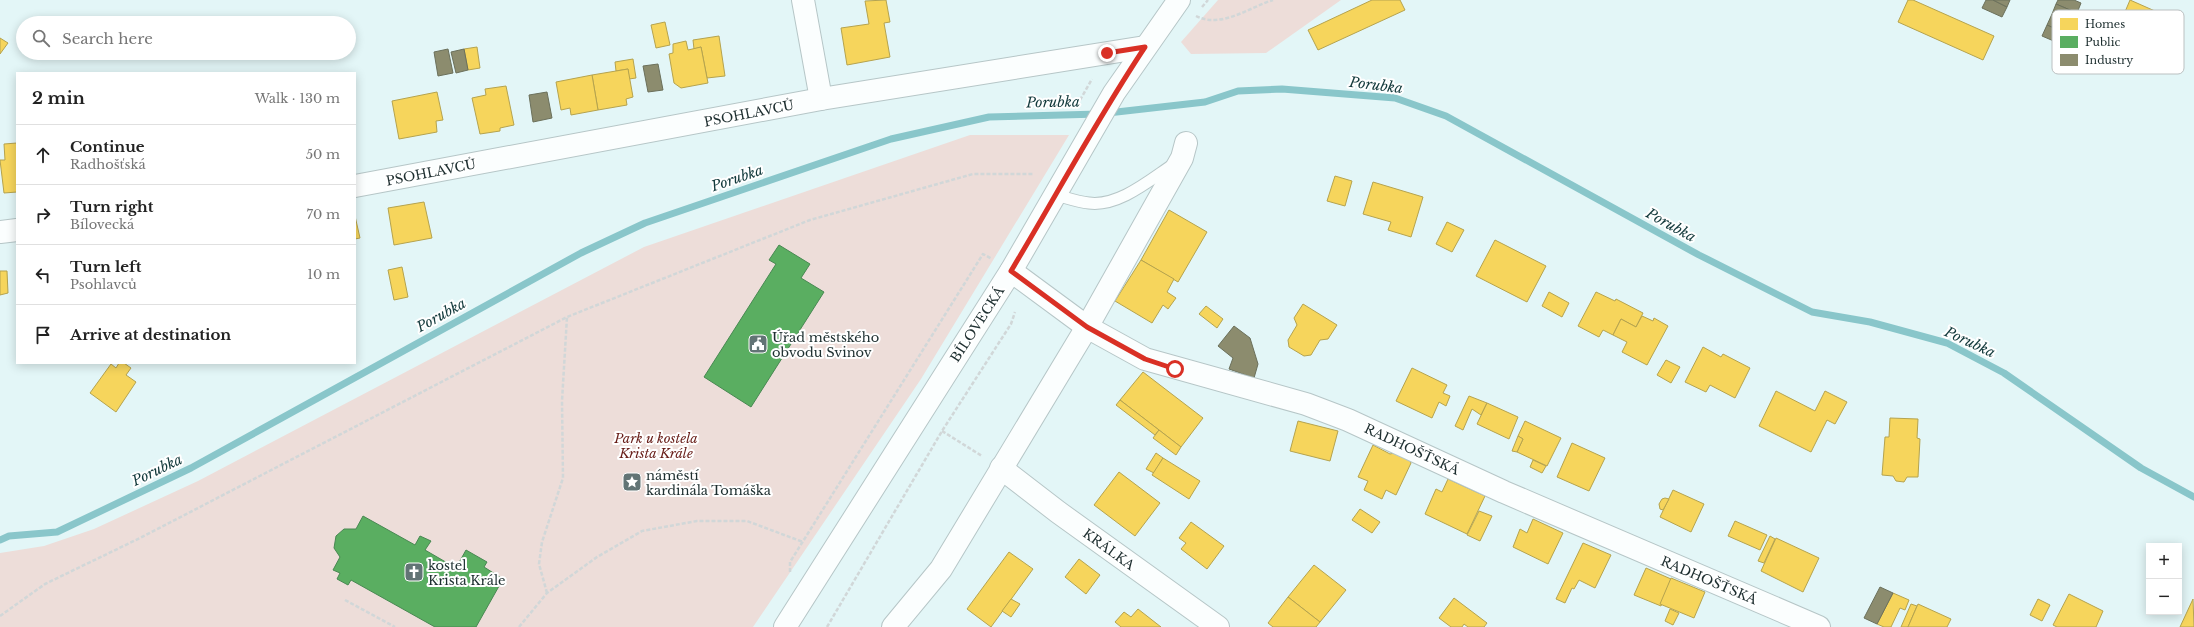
<!DOCTYPE html>
<meta charset="utf-8">
<style>
body{margin:0;font-family:"Libre Baskerville",serif;background:#f6f6f6;color:#222}
.controls{position:absolute;right:12px;bottom:12px;display:grid;overflow:hidden;border-radius:0px;box-shadow:0 2px 10px #0003}
.controls button{width:36px;height:36px;display:grid;place-items:center;padding:0;border:0;border-bottom:1px solid #e0e0e0;background:#fff;color:#222;font:20px sans-serif}
.stop{position:absolute;width:12px;height:12px;margin:-9px;border:3px solid #d93025;border-radius:50%;background:#fff}
.stop.end{background:#d93025;border-color:#fff;box-shadow:0 1px 4px #0008}
.list{margin:0;padding:0;list-style:none}
h2{display:flex;justify-content:space-between;align-items:center;height:52px;margin:0;padding:0 16px;font-size:17px}
h2 small{font-size:13px;font-weight:400;color:#767676}
.list li{display:grid;grid-template-columns:26px 1fr auto;gap:12px;align-items:center;box-sizing:border-box;height:60px;padding:0 16px;border-top:1px solid #e0e0e0}
.list b{display:block;font-size:15px;white-space:nowrap}
.list p{margin:0;font-size:13px;white-space:nowrap;color:#767676}
.list em{font-size:13px;font-style:normal;color:#767676}
.icon{flex:none;width:22px;height:22px;fill:none;stroke:currentColor;stroke-width:2;stroke-linecap:round;stroke-linejoin:round}
.map{position:relative;flex:none;width:2194px;height:627px;overflow:hidden}
.search{position:absolute;background:#fff;box-shadow:0 2px 10px #0003;left:16px;top:16px;width:340px;height:44px;display:flex;align-items:center;gap:10px;box-sizing:border-box;padding:0 14px;border-radius:22px;color:#767676;font-size:15px}
.panel{position:absolute;background:#fff;box-shadow:0 2px 10px #0003;left:16px;top:72px;width:340px;height:292px;border-radius:0px}
.map>svg:first-child{display:block}
</style>
<div class="map">
<svg width="2194" height="627" viewBox="0 0 2194 627">
<rect width="100%" height="100%" fill="#e3f6f7"/>
<!-- green -->
<g fill="#edddd9">
<path d="M1218 0H1341L1266 53 1191 54 1181 42Z"/>
<path d="M970 135H1069L921 379 753 627H0V553L44 546 94 529 198 481 644 247Z"/>
</g>
<!-- homes -->
<g fill="#f6d55c" stroke="#b5a34e">
<path d="M886 0 890 22 884 23 890 57 847 65 841 28 869 24 865 1Z"/>
<path d="M1372 0H1400L1405 10 1318 50 1308 30Z"/>
<path d="M1908 0H1913L1994 36 1983 60 1898 22Z"/>
<path d="M2130 0 2164 15 2150 46 2110 29 2116 17 2122 19Z"/>
<path d="M665 22 670 45 656 48 651 25Z"/>
<path d="M719 36 725 76 707 78 701 47 694 49 693 40Z"/>
<path d="M0 38 8 43 0 54Z"/>
<path d="M686 41 688 50 701 47 708 83 681 88 674 83 669 54 673 53V44Z"/>
<path d="M477 47 480 68 468 70 464 49Z"/>
<path d="M633 59 636 78 629 79 628 69 616 71 615 62Z"/>
<path d="M628 69 633 97 626 99 627 105 598 110 592 75Z"/>
<path d="M592 75 598 110 571 115 570 108 561 110 556 82Z"/>
<path d="M506 86 514 125 500 128V131L480 134 472 98 486 95 485 89Z"/>
<path d="M437 92 443 120 436 121 437 132 399 139 392 101Z"/>
<path d="M17 143V192L4 193 0 160H5L4 144Z"/>
<path d="M1335 176 1352 181 1345 206 1327 201Z"/>
<path d="M1373 182 1423 197 1411 237 1388 230 1391 222 1363 214Z"/>
<path d="M424 202 432 238 394 245 388 208Z"/>
<path d="M1169 210 1207 232 1178 282 1141 260Z"/>
<path d="M355 216 360 238 355 239Z"/>
<path d="M1447 222 1464 230 1452 252 1436 244Z"/>
<path d="M1495 240 1546 266 1527 302 1476 276Z"/>
<path d="M1141 260 1174 279 1167 292 1176 298 1168 309 1163 305 1152 323 1115 301Z"/>
<path d="M402 267 408 297 394 300 388 270Z"/>
<path d="M0 271H7L8 293 0 295Z"/>
<path d="M1549 292 1569 303 1562 317 1542 306Z"/>
<path d="M1596 292 1615 301 1616 299 1643 313 1636 327 1621 319 1613 335 1603 330 1599 337 1578 326Z"/>
<path d="M1303 304 1337 325 1328 339 1320 340 1311 355 1304 356 1289 347 1288 340 1297 325 1294 318Z"/>
<path d="M1206 306 1223 319 1217 328 1199 314Z"/>
<path d="M1642 316 1653 321 1654 318 1668 326 1647 365 1622 352 1627 342 1613 335 1621 319 1636 327Z"/>
<path d="M1703 347 1721 357 1723 354 1750 368 1735 398 1710 385 1706 392 1685 382Z"/>
<path d="M1666 360 1680 367 1671 383 1657 375Z"/>
<path d="M119 363H124L131 368 126 375 136 382 116 412 90 393 111 364 116 368Z"/>
<path d="M1412 368 1447 385 1443 393 1450 396 1446 406 1439 402 1432 418 1396 401Z"/>
<path d="M1143 372 1203 418 1181 447 1120 400Z"/>
<path d="M1776 391 1815 411 1825 391 1847 402 1835 424 1827 420 1811 452 1759 426Z"/>
<path d="M1469 396 1487 403 1481 415 1472 409 1463 430 1455 426Z"/>
<path d="M1120 400 1159 430 1155 435 1116 405Z"/>
<path d="M1487 403 1518 417 1509 439 1477 424Z"/>
<path d="M1890 418 1918 419 1917 438 1920 439 1918 477H1907L1904 482 1896 481 1893 476 1882 475 1885 437H1889Z"/>
<path d="M1298 421 1338 431 1330 461 1290 451Z"/>
<path d="M1525 421 1561 438 1547 466 1517 452 1523 439 1518 436Z"/>
<path d="M1159 430 1181 447 1176 455 1153 438Z"/>
<path d="M1518 436 1523 439 1517 452 1512 451Z"/>
<path d="M1572 443 1605 458 1589 491 1557 477Z"/>
<path d="M1373 445 1390 454 1398 452 1408 456 1411 463 1396 495 1386 490 1382 499 1364 490 1368 481 1358 477Z"/>
<path d="M1156 453 1163 458 1154 473 1146 469Z"/>
<path d="M1163 458 1200 481 1189 499 1152 475Z"/>
<path d="M1533 460 1546 466 1542 473 1530 467Z"/>
<path d="M1119 472 1160 503 1135 536 1094 505Z"/>
<path d="M1448 479 1485 496 1467 534 1425 514 1436 489 1442 492Z"/>
<path d="M1673 490 1704 504 1691 532 1660 517Z"/>
<path d="M1665 498 1669 499 1663 510 1660 509 1659 504 1662 499Z"/>
<path d="M1360 509 1380 522 1372 533 1352 520Z"/>
<path d="M1479 511 1492 516 1480 541 1467 535Z"/>
<path d="M1533 519 1563 533 1548 564 1513 547 1520 529 1527 533Z"/>
<path d="M1735 521 1767 535 1760 550 1728 536Z"/>
<path d="M1191 522 1224 546 1207 569 1181 549 1186 543 1179 538Z"/>
<path d="M1770 536 1775 539 1764 563 1758 561Z"/>
<path d="M1776 538 1819 558 1803 592 1761 571Z"/>
<path d="M1583 543 1611 555 1595 588 1579 580 1574 589 1572 588 1565 603 1556 599Z"/>
<path d="M1009 552 1033 569 991 627 967 609Z"/>
<path d="M1079 559 1100 575 1086 594 1065 577Z"/>
<path d="M1314 565 1346 590 1320 622 1288 597Z"/>
<path d="M1646 568 1671 579 1661 606 1634 595Z"/>
<path d="M1671 578 1705 592 1694 618 1660 604Z"/>
<path d="M1893 593 1909 600 1905 610 1900 608 1891 627H1884L1877 624Z"/>
<path d="M2069 594 2103 611 2096 627H2057L2053 625Z"/>
<path d="M1288 597 1320 622 1316 627H1273L1268 623Z"/>
<path d="M1454 598 1487 623 1484 627H1468L1464 624 1462 627H1451L1439 618Z"/>
<path d="M1011 599 1020 604 1011 617 1002 611Z"/>
<path d="M2038 599 2050 605 2042 621 2030 615Z"/>
<path d="M2193 599 2194 627H2180Z"/>
<path d="M1911 604 1917 606 1908 627H1901Z"/>
<path d="M1918 604 1951 619 1947 627H1908Z"/>
<path d="M1138 609 1161 627H1121L1115 622 1124 612 1131 617Z"/>
<path d="M1670 609 1679 613 1673 625 1665 621Z"/>
</g>
<!-- public -->
<g fill="#5aae61" stroke="#488852">
<path d="M779 245 810 264 801 278 824 292 751 407 704 377 776 264 769 260Z"/>
<path d="M363 516 415 545 420 536 431 541 425 550 456 568 466 550 487 562 484 567 503 579 476 627H435L351 580 348 585 337 579 340 573 333 570 340 557 334 548 336 536 344 529H356Z"/>
</g>
<!-- industry -->
<g fill="#8c8c6e" stroke="#6b705b">
<path d="M1986 0H1993L2007 7 2002 17 1982 8Z"/>
<path d="M1993 0H2010L2007 7Z"/>
<path d="M2058 0H2074L2081 3 2077 13 2056 4Z"/>
<path d="M2056 4 2077 13 2072 24 2052 14Z"/>
<path d="M2052 14 2072 24 2067 34 2047 25Z"/>
<path d="M2047 25 2067 34 2063 45 2042 36Z"/>
<path d="M448 49 453 73 438 76 434 52Z"/>
<path d="M464 49 468 70 456 73 451 52Z"/>
<path d="M658 64 663 90 648 92 643 66Z"/>
<path d="M547 92 552 118 533 122 529 95Z"/>
<path d="M1234 326 1250 338 1258 364 1254 378 1229 369 1233 358 1218 346Z"/>
<path d="M1880 587 1893 593 1877 624 1864 618Z"/>
</g>
<g fill="none" stroke-linecap="round" stroke-linejoin="round">
<!-- stream -->
<path stroke="#89c6ca" stroke-width="7" d="M0 540 9 536 57 532 191 468 581 253 645 223 891 139 989 117 1099 114 1205 102 1238 91 1282 89 1395 98 1446 116 1699 255 1812 312 1870 322 1947 343 2004 373 2141 468 2194 497"/>
<defs>
<path id="lane" d="M1056 195C1067 198 1078 202 1089 203 1119 207 1151 179 1174 164"/>
<g id="street">
<path d="M803 0 821 99"/>
<path d="M355 186 821 99 1145 47"/>
<path d="M0 232 17 230"/>
<path d="M1011 271 1087 327 1145 359 1306 404 1348 420 1504 492 1819 627"/>
<path d="M1001 468 1058 512 1218 627"/>
<path d="M785 627 1011 271 1114 93 1179 0"/>
<path d="M893 627 941 569 1087 327 1182 158 1186 143"/>
</g>
</defs>
<!-- lane casing -->
<use href="#lane" stroke="#b6c6c7" stroke-width="13"/>
<!-- street casing -->
<use href="#street" stroke="#b6c6c7" stroke-width="24"/>
<!-- path -->
<g stroke="#d1d7d8" stroke-width="2.5" stroke-dasharray="4 2" stroke-linecap="butt">
<path d="M1202 7 1208 0"/>
<path d="M1196 16C1221 29 1250 7 1273 0"/>
<path d="M1080 100 1092 79"/>
<path d="M942 431 982 456"/>
<path d="M790 572V562L983 254 992 259"/>
<path d="M547 593 539 564 542 542 563 478 562 401 567 317"/>
<path d="M345 600 395 627"/>
<path d="M0 616 45 584 140 538 567 317 810 220 973 174H1034"/>
<path d="M519 627 547 593 597 557 642 531 697 521H747L803 542"/>
<path d="M827 627 942 431 1011 324 1015 312"/>
</g>
<!-- lane -->
<use href="#lane" stroke="#fbfefe" stroke-width="11"/>
<!-- street -->
<use href="#street" stroke="#fbfefe" stroke-width="22"/>
</g>
<g fill="none" stroke-linecap="round" stroke-linejoin="round">
<!-- route -->
<path stroke="#d93025" stroke-width="5" d="M1107 53 1145 47C1097 119 1056 196 1011 271L1087 327 1145 359 1175 369"/>
</g>
<!-- icons -->
<defs>
<symbol id="civic-square" viewBox="-11 -11 22 22"><rect x="-9" y="-9" width="18" height="18" rx="4" fill="#627475" stroke="#fff"/><path d="M-.6-6.5H3V-4.5H.6V-3L4-1V1h2V6H-6V1h2V-1L-.6-3ZM-1.2 2.5V6h2.4V2.5Z" fill="#fff"/></symbol>
<symbol id="sight-square" viewBox="-11 -11 22 22"><rect x="-9" y="-9" width="18" height="18" rx="4" fill="#627475" stroke="#fff"/><path d="M0-6L1.8-2.2L6-1.7L2.9 1.2L3.7 5.4L0 3.3L-3.7 5.4L-2.9 1.2L-6-1.7L-1.8-2.2Z" fill="#fff"/></symbol>
<symbol id="church-square" viewBox="-11 -11 22 22"><rect x="-9" y="-9" width="18" height="18" rx="4" fill="#627475" stroke="#fff"/><path d="M-1.2-6h2.4v3.5h3.3v2.4h-3.3V6h-2.4V-.1h-3.3v-2.4h3.3Z" fill="#fff"/></symbol>
</defs>
<g fill-rule="evenodd">
<use href="#civic-square" x="747" y="333" width="22" height="22"/>
<use href="#sight-square" x="621" y="471" width="22" height="22"/>
<use href="#church-square" x="403" y="561" width="22" height="22"/>
</g>
<g text-anchor="middle" stroke-width="4" stroke-linejoin="round" paint-order="stroke">
<!-- street labels -->
<g font-size="13" fill="#1d2e2f" stroke="#fff">
<text transform="translate(749 113) rotate(-11)" y="5">PSOHLAVCŮ</text>
<text transform="translate(431 172) rotate(-11)" y="5">PSOHLAVCŮ</text>
<text transform="translate(977 324) rotate(-57)" y="5">BÍLOVECKÁ</text>
<text transform="translate(1412 449) rotate(25)" y="5">RADHOŠŤSKÁ</text>
<text transform="translate(1109 549) rotate(36)" y="5">KRÁLKA</text>
<text transform="translate(1709 580) rotate(23)" y="5">RADHOŠŤSKÁ</text>
</g>
<!-- poi labels -->
<g font-size="13" fill="#1d2e2f" stroke="#fff" text-anchor="start">
<text x="772" y="342">Úřad městského<tspan x="772" dy="15">obvodu Svinov</tspan></text>
<text x="646" y="480">náměstí<tspan x="646" dy="15">kardinála Tomáška</tspan></text>
<text x="428" y="570">kostel<tspan x="428" dy="15">Krista Krále</tspan></text>
</g>
<!-- park labels -->
<g font-size="13" font-style="italic" fill="#681d18" stroke="#fff">
<text x="656" y="443">Park u kostela<tspan x="656" dy="15">Krista Krále</tspan></text>
</g>
<!-- water labels -->
<g font-size="14" font-style="italic" fill="#133a3c" stroke="#fff">
<text transform="translate(1376 85) rotate(7)" y="5">Porubka</text>
<text transform="translate(1053 102) rotate(-1)" y="5">Porubka</text>
<text transform="translate(737 178) rotate(-19)" y="5">Porubka</text>
<text transform="translate(1671 225) rotate(29)" y="5">Porubka</text>
<text transform="translate(441 315) rotate(-29)" y="5">Porubka</text>
<text transform="translate(1970 342) rotate(25)" y="5">Porubka</text>
<text transform="translate(157 470) rotate(-26)" y="5">Porubka</text>
</g>
</g>
<!-- legend -->
<rect x="2052" y="10" width="132" height="64" rx="6" fill="#fff" stroke="#bbc0c1" stroke-width="1"/>
<rect x="2060" y="18" width="18" height="12" fill="#f6d55c"/>
<rect x="2060" y="36" width="18" height="12" fill="#5aae61"/>
<rect x="2060" y="54" width="18" height="12" fill="#8c8c6e"/>
<g font-size="11" fill="#1d2e2f">
<text x="2085" y="28">Homes</text>
<text x="2085" y="46">Public</text>
<text x="2085" y="64">Industry</text>
</g>
</svg>
<div class="controls">
<button>+</button>
<button>−</button>
</div>
<div class="stop" style="left:1175px;top:369px"></div>
<div class="stop end" style="left:1107px;top:53px"></div>
<div class="search"><svg class="icon" aria-label="search" viewBox="0 0 24 24"><circle cx="10" cy="10" r="6"/><path d="M15 15l6 6"/></svg>Search here</div>
<section class="panel">
<h2>2 min<small>Walk · 130 m</small></h2>
<ul class="list">
<li><svg class="icon" aria-label="ahead" viewBox="0 0 24 24"><path d="M12 20V5M6 11l6-6 6 6"/></svg><div><b>Continue</b><p>Radhošťská</p></div><em>50 m</em></li>
<li><svg class="icon" aria-label="right" viewBox="0 0 24 24"><path d="M7 20v-9h11M14 6l5 5-5 5"/></svg><div><b>Turn right</b><p>Bílovecká</p></div><em>70 m</em></li>
<li><svg class="icon" aria-label="left" viewBox="0 0 24 24"><path d="M17 20v-9H6M10 6l-5 5 5 5"/></svg><div><b>Turn left</b><p>Psohlavců</p></div><em>10 m</em></li>
<li><svg class="icon" aria-label="arrive" viewBox="0 0 24 24"><path d="M6 21V4h12l-3 4 3 4H6"/></svg><div><b>Arrive at destination</b></div></li>
</ul>
</section>
</div>
